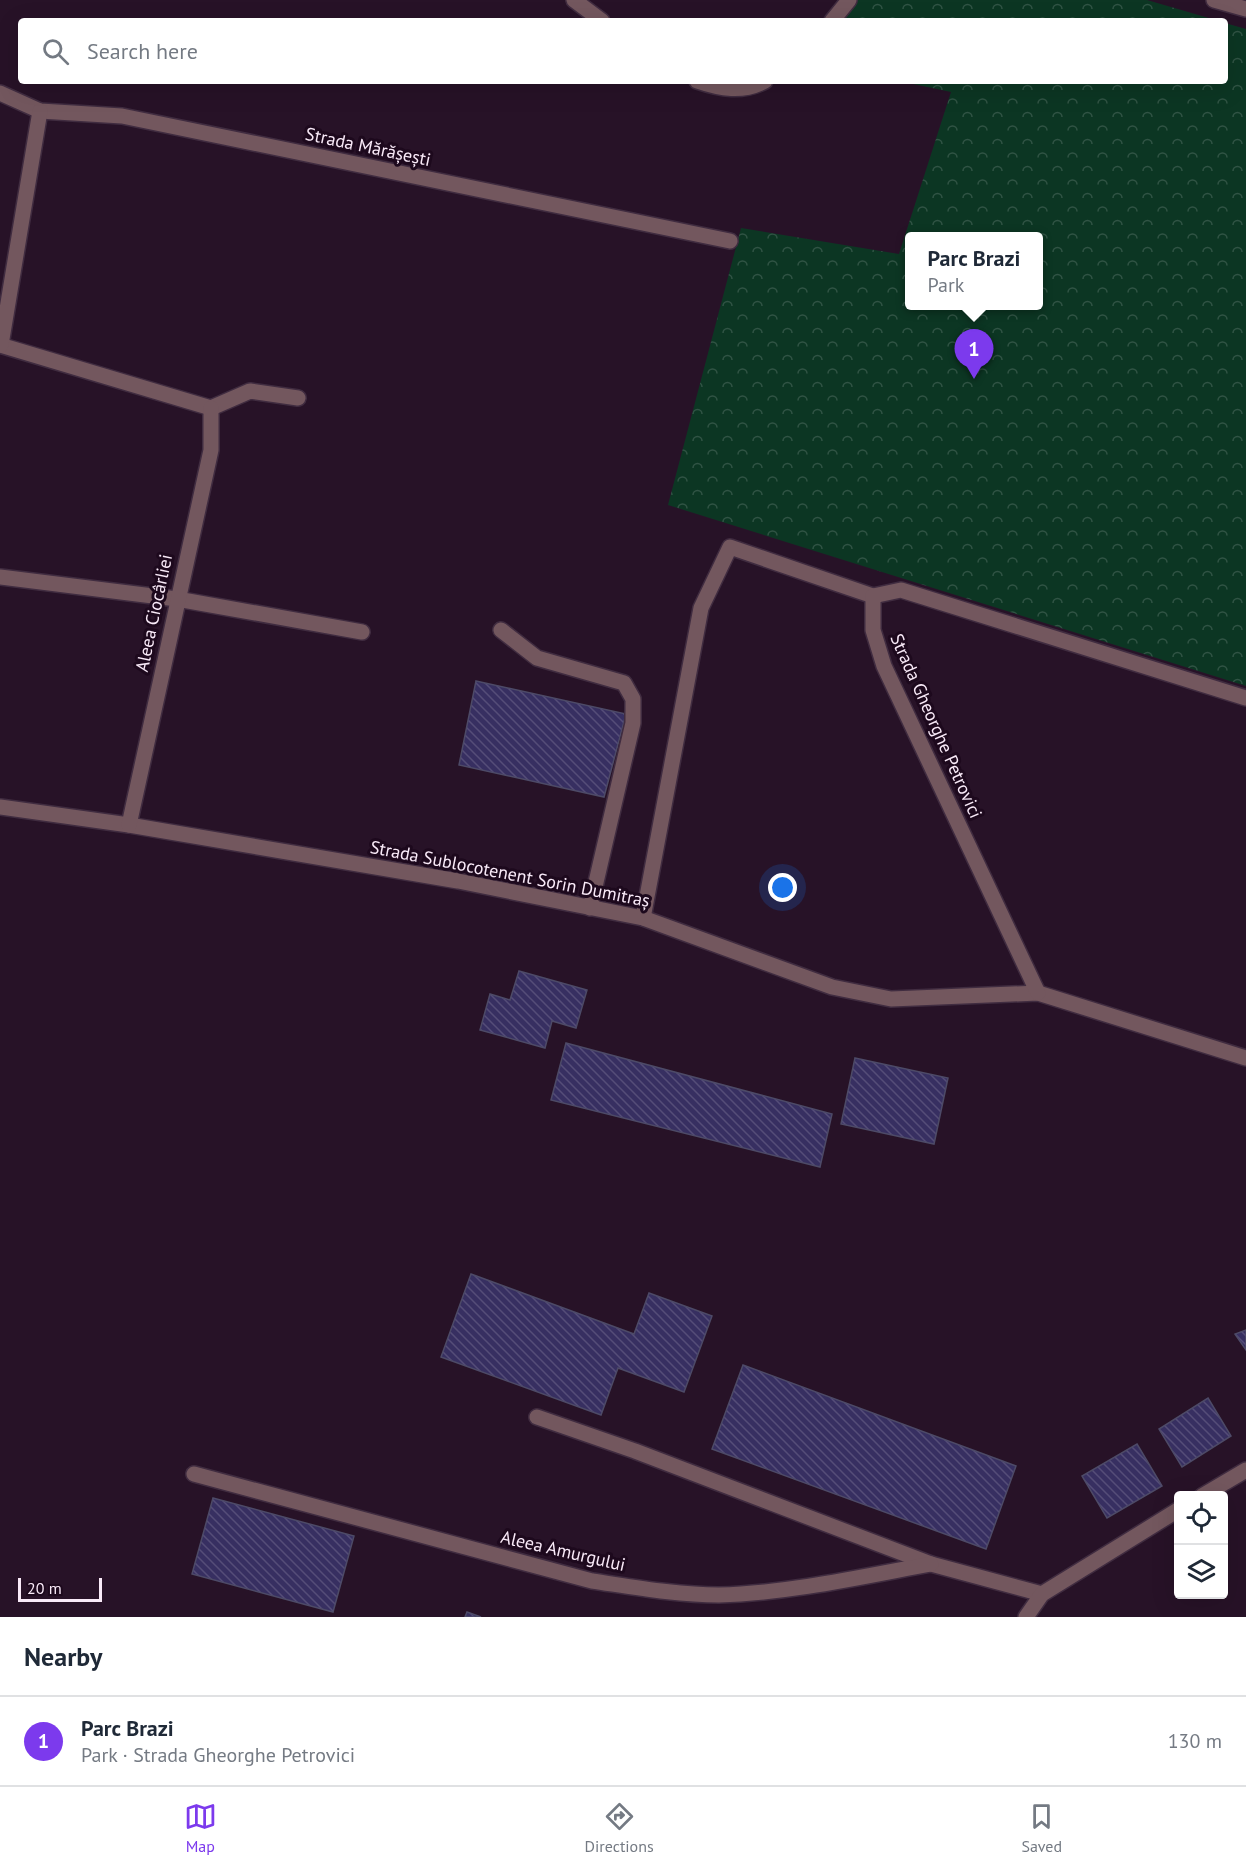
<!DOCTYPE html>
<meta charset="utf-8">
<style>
body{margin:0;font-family:"PT Sans",sans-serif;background:#f6f6f7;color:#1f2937}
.controls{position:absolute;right:18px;bottom:18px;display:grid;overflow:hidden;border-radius:6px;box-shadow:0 6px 24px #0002}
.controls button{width:54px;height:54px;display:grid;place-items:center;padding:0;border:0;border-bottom:2px solid #e0e1e3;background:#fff;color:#1f2937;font:30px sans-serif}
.scale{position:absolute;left:18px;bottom:15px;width:84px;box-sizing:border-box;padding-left:6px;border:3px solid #f9eaf8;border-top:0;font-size:16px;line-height:21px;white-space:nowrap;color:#f9eaf8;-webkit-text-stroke:4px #1d091d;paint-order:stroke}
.you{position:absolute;left:783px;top:888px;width:21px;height:21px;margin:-15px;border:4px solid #fff;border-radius:50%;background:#1a73e8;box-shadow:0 0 0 9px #1a73e833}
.badge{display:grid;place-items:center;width:39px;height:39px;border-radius:50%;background:#7c3aed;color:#fff;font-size:20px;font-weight:700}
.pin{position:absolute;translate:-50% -50px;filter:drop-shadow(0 2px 3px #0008)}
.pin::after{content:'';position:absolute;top:32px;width:21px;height:18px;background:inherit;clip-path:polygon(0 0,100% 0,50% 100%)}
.popup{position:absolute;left:905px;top:232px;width:138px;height:78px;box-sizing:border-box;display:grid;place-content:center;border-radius:6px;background:#fff;filter:drop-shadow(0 2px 4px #0005);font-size:20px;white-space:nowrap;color:#747a83}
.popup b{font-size:22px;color:#1f2937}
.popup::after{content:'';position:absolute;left:50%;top:100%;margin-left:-12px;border:12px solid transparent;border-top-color:#fff}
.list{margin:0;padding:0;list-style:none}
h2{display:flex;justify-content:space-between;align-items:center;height:78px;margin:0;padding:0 24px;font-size:26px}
h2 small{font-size:20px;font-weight:400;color:#747a83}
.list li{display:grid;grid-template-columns:39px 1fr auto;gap:18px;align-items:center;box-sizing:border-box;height:90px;padding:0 24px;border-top:2px solid #e0e1e3}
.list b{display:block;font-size:22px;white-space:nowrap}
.list p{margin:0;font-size:20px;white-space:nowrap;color:#747a83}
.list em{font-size:20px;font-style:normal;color:#747a83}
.icon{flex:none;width:33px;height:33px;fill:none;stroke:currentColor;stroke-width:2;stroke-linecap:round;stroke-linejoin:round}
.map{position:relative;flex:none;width:1246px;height:1617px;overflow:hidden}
.search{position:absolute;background:#fff;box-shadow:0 6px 24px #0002;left:18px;right:18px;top:18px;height:66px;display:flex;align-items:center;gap:15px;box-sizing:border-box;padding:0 21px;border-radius:6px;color:#747a83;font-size:22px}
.sheet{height:168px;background:#fff}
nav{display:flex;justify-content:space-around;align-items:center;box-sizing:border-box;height:84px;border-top:2px solid #e0e1e3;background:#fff;font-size:16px;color:#747a83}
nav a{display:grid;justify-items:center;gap:3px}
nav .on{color:#7c3aed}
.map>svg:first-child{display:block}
</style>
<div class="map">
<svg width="1246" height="1617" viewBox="0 0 1246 1617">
<defs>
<pattern id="forest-crowns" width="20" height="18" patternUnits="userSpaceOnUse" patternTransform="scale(1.5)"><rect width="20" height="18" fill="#0c3623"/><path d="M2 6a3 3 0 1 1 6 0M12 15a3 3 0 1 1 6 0" fill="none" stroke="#305344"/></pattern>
<pattern id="building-back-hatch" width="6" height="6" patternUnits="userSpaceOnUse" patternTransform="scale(1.5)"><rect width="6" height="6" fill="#372f61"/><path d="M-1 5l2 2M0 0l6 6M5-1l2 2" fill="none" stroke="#554d78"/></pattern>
</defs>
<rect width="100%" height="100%" fill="#271227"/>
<!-- forest -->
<g fill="url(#forest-crowns)" fill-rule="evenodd">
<path d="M850 0H1147L1219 21H835Z"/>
<path d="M1225 23 1246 29V686L668 505 741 228 899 254 951 92 899 81H1225ZM910 236H1038V306H910Z"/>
</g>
<!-- building -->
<g fill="url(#building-back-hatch)" stroke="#4d4a67" stroke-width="1.5">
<path d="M476 681 626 714 604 797 459 765Z"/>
<path d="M519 971 587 990 576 1028 552 1021 545 1048 480 1030 490 994 510 1000Z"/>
<path d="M566 1043 832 1114 820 1167 551 1100Z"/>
<path d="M855 1058 948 1078 934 1144 841 1124Z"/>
<path d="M471 1274 634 1334 649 1293 712 1316 684 1392 618 1368 601 1415 441 1357Z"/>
<path d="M1246 1330V1350L1235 1334Z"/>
<path d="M743 1365 1016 1466 986 1549 712 1449Z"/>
<path d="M1208 1398 1231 1436 1182 1467 1159 1429Z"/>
<path d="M1137 1444 1162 1486 1107 1518 1082 1476Z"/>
<path d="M213 1498 354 1536 333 1612 192 1574Z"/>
<path d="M467 1612 481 1617H465Z"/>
</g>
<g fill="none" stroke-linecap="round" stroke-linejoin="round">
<defs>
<g id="service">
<path d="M501 630 537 658 624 683 633 699V723L590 908"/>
<path d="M643 918 701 608 730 547 873 596"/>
</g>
<g id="minor">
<path d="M574 0 602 21"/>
<path d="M1214 0 1246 9"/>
<path d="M832 21 849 0"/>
<path d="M697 81C720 89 743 93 765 81"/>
<path d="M0 93 40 111 122 116 730 241"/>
<path d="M0 345 211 408 250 391 298 398"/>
<path d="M1 345 40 111"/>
<path d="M0 577 177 599 362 632"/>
<path d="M0 807 129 825 458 881 643 918 832 987 891 999 1038 993 1246 1058"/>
<path d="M129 825 211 450V408"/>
<path d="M1038 993 884 666 873 630V596L901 590 1246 698"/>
<path d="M537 1417 635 1451 931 1564 1042 1594"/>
<path d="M194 1474 592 1581C633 1587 677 1595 719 1595 790 1593 861 1577 931 1564"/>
</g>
<g id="tertiary">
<path d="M1202 1496 1246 1470"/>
<path d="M1026 1617 1042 1594 1178 1510"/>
</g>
</defs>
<!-- service casing -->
<use href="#service" stroke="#402c40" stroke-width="18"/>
<!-- minor casing -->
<use href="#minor" stroke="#402c40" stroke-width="18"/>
<!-- tertiary casing -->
<use href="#tertiary" stroke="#402c40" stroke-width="18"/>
<!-- service -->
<use href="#service" stroke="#73575e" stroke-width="15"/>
<!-- minor -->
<use href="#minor" stroke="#73575e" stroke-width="15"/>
<!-- tertiary -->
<use href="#tertiary" stroke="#73575e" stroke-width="15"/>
</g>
<g text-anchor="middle" stroke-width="6" stroke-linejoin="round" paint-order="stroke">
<!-- street labels -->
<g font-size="18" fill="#f9eaf8" stroke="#1d091d">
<text transform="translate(368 147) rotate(12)" y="6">Strada Mărășești</text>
<text transform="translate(154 613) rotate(-78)" y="6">Aleea Ciocârliei</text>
<text transform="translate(936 726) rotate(66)" y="6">Strada Gheorghe Petrovici</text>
<text transform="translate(510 874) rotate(11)" y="6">Strada Sublocotenent Sorin Dumitraș</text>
<text transform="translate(563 1551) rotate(13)" y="6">Aleea Amurgului</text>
</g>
</g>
</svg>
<div class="controls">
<button><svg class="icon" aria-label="locate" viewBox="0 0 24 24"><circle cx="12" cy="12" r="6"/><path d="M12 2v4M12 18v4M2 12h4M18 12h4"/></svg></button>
<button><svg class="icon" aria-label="layers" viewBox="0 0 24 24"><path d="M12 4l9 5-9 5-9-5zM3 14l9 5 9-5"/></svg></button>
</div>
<div class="scale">20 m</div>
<div class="you"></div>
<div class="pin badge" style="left:974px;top:379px">1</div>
<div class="popup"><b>Parc Brazi</b>Park</div>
<div class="search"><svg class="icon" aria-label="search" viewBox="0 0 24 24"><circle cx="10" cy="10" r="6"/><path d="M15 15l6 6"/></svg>Search here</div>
</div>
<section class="sheet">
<h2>Nearby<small></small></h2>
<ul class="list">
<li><span class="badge">1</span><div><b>Parc Brazi</b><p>Park · Strada Gheorghe Petrovici</p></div><em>130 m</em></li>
</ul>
</section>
<nav>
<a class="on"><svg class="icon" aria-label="map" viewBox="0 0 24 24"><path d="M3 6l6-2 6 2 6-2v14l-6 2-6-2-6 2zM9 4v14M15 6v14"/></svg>Map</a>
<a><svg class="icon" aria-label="directions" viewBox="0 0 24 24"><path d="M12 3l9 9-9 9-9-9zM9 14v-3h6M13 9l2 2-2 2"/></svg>Directions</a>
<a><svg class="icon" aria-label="saved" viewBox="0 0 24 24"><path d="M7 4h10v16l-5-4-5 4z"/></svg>Saved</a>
</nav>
